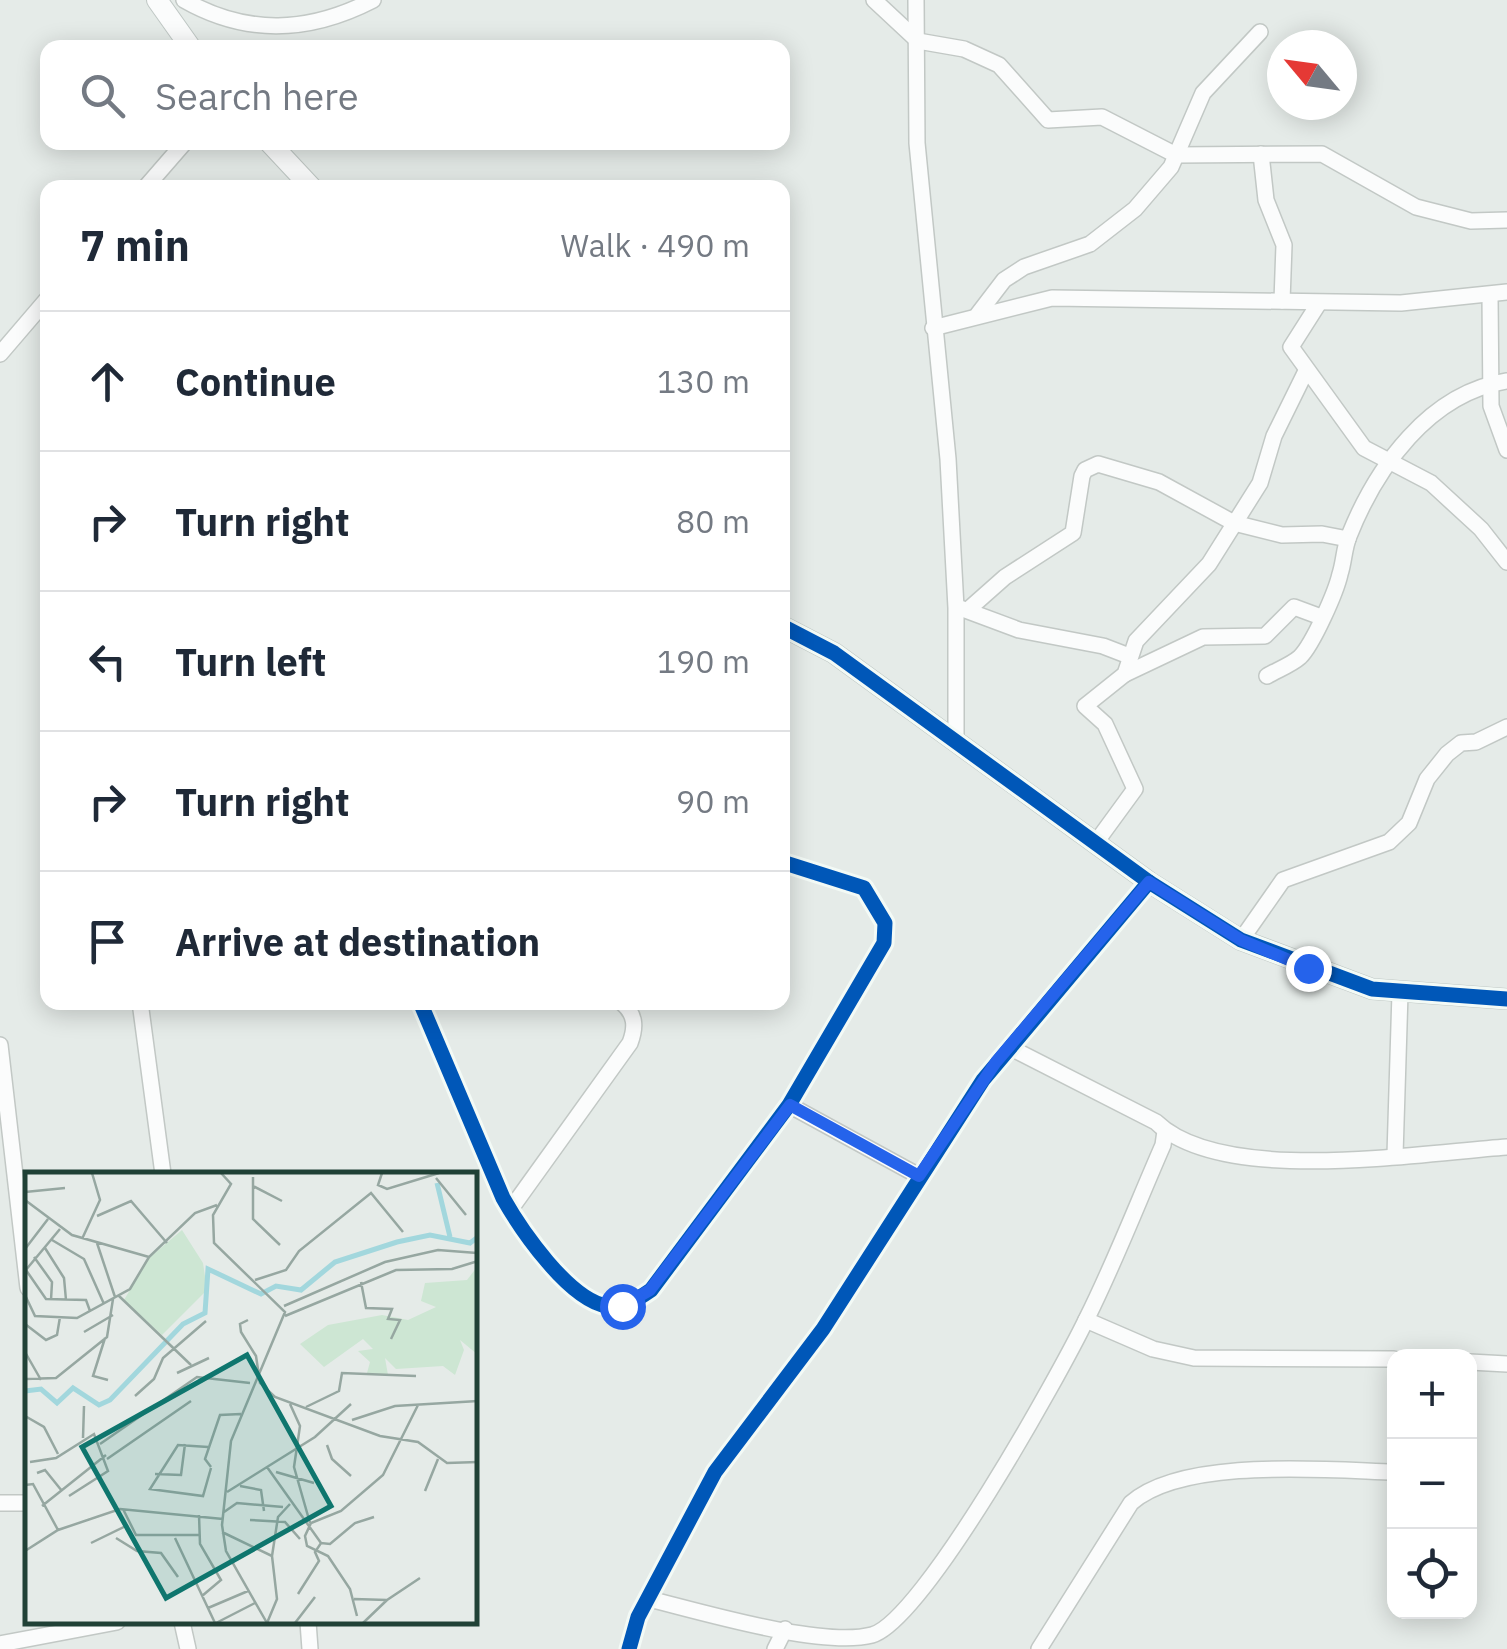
<!DOCTYPE html>
<meta charset="utf-8">
<style>
body{margin:0;font-family:"IBM Plex Sans",sans-serif;background:#f2f2f3;color:#1f2937}
.controls{position:absolute;right:30px;bottom:30px;display:grid;overflow:hidden;border-radius:20px;box-shadow:0 5px 25px #0003}
.controls button{width:90px;height:90px;display:grid;place-items:center;padding:0;border:0;border-bottom:2px solid #e0e1e3;background:#fff;color:#1f2937;font:50px sans-serif}
.compass{position:absolute;left:1267px;top:30px;width:90px;height:90px;border-radius:50%;background:#fff;box-shadow:0 5px 25px #0003;rotate:299deg}
.stop{position:absolute;width:30px;height:30px;margin:-22px;border:8px solid #2563eb;border-radius:50%;background:#fff}
.stop.end{background:#2563eb;border-color:#fff;box-shadow:0 2px 10px #0008}
.list{margin:0;padding:0;list-style:none}
h2{display:flex;justify-content:space-between;align-items:center;height:130px;margin:0;padding:0 40px;font-size:42px}
h2 small{font-size:32px;font-weight:400;color:#747a83}
.list li{display:grid;grid-template-columns:65px 1fr auto;gap:30px;align-items:center;box-sizing:border-box;height:140px;padding:0 40px;border-top:2px solid #e0e1e3}
.list b{display:block;font-size:38px;white-space:nowrap}
.list em{font-size:32px;font-style:normal;color:#747a83}
.icon{flex:none;width:55px;height:55px;fill:none;stroke:currentColor;stroke-width:2;stroke-linecap:round;stroke-linejoin:round}
.map{position:relative;flex:none;width:1507px;height:1649px;overflow:hidden}
.search{position:absolute;background:#fff;box-shadow:0 5px 25px #0003;left:40px;top:40px;width:750px;height:110px;display:flex;align-items:center;gap:25px;box-sizing:border-box;padding:0 35px;border-radius:20px;color:#747a83;font-size:38px}
.panel{position:absolute;background:#fff;box-shadow:0 5px 25px #0003;left:40px;top:180px;width:750px;height:830px;border-radius:20px}
.map>svg:first-child{display:block}
</style>
<div class="map">
<svg width="1507" height="1649" viewBox="0 0 1507 1649">
<rect width="100%" height="100%" fill="#e5ebe8"/>
<g fill="none" stroke-linecap="round" stroke-linejoin="round">
<defs>
<g id="street">
<path d="M184 0C247 36 309 33 373 0"/>
<path d="M874 0 918 41 964 49 999 65 1048 120 1102 117 1176 155 1322 154 1416 207 1471 221 1507 220"/>
<path d="M916 0 917 143 948 459 956 608V742"/>
<path d="M1261 154 1266 200 1284 245 1282 301"/>
<path d="M145 188 185 142"/>
<path d="M1490 296 1491 406 1507 450"/>
<path d="M1319 303 1291 347 1364 448 1431 483 1481 529 1507 562"/>
<path d="M978 314 1004 280 1024 267 1090 244 1135 209 1171 167 1203 93 1260 32"/>
<path d="M933 328 1052 298 1401 303 1507 292"/>
<path d="M0 354 48 298"/>
<path d="M960 608 1019 630 1103 646 1129 656"/>
<path d="M970 608 1005 577 1073 533 1082 476 1085 470 1098 464 1159 482 1234 523 1282 535 1322 534 1348 539"/>
<path d="M1125 674 1203 637 1265 636 1294 607 1321 617"/>
<path d="M1267 676C1277 670 1291 665 1300 657 1313 644 1336 592 1340 574 1344 562 1344 548 1349 536 1376 468 1429 393 1507 381"/>
<path d="M1097 841 1135 789 1105 724 1085 706 1125 674 1136 641 1209 564 1260 483 1274 436 1306 371"/>
<path d="M1241 940 1283 880 1389 842 1409 823 1427 779 1447 754 1461 743 1476 742 1507 727"/>
<path d="M140 1002 163 1174"/>
<path d="M420 1002 503 1198C521 1230 569 1300 607 1306 623 1309 638 1299 651 1290L789 1105 884 943 885 923 864 888 782 862"/>
<path d="M0 1045 28 1288"/>
<path d="M1009 1047 1156 1122C1222 1186 1419 1153 1507 1147"/>
<path d="M789 1105 919 1176"/>
<path d="M1395 1155 1400 993"/>
<path d="M510 1210 630 1043C636 1027 636 1014 621 1002"/>
<path d="M1086 1320 1153 1349 1194 1358 1394 1359"/>
<path d="M1470 1362 1507 1364"/>
<path d="M0 1503H28"/>
<path d="M649 1599C702 1612 822 1648 872 1635 923 1621 1060 1374 1087 1318 1115 1262 1138 1202 1163 1145L1165 1131"/>
<path d="M182 1622 188 1649"/>
<path d="M308 1622 310 1649"/>
<path d="M0 1644 117 1622"/>
<path d="M629 1649 638 1617 715 1472 823 1329 983 1080 1149 882"/>
<path d="M775 1649 785 1629"/>
<path d="M1039 1649 1131 1503C1183 1457 1327 1470 1394 1472"/>
</g>
<g id="secondary">
<path d="M157 0 191 48"/>
<path d="M269 142 312 188"/>
<path d="M782 626 834 653 1149 882 1241 940 1372 989 1507 999"/>
</g>
</defs>
<!-- street casing -->
<use href="#street" stroke="#c2c8c5" stroke-width="18"/>
<!-- secondary casing -->
<use href="#secondary" stroke="#c0c8c5" stroke-width="22"/>
<!-- street -->
<use href="#street" stroke="#fbfcfc" stroke-width="15"/>
<!-- secondary -->
<use href="#secondary" stroke="#fbfcfc" stroke-width="20"/>
<defs>
<g id="cycleway">
<path d="M782 626 834 653 1149 882 1241 940 1372 989 1507 999"/>
<path d="M420 1002 503 1198C521 1230 569 1300 607 1306 623 1309 638 1299 651 1290L789 1105 884 943 885 923 864 888 782 862"/>
<path d="M629 1649 638 1617 715 1472 823 1329 983 1080 1149 882"/>
</g>
</defs>
<!-- cycleway casing -->
<use href="#cycleway" stroke="#f3faf6" stroke-width="21"/>
<!-- cycleway -->
<use href="#cycleway" stroke="#0057b8" stroke-width="15"/>
</g>
<g fill="none" stroke-linecap="round" stroke-linejoin="round">
<!-- route -->
<path stroke="#2563eb" stroke-width="12" d="M622 1306 650 1290 790 1105 919 1176 996 1062 1149 882 1241 940 1308 968"/>
</g>
<!-- overview -->
<g transform="translate(25 1172)">
<rect width="452" height="452" fill="#e5ebe8"/>
<path d="M157 58 178 91 182 118 137 163 99 128 124 86ZM452 95V182L435 168 439 178 430 203 418 194 371 197 360 186 363 203 342 201 345 190 333 179 348 177 338 167 299 195 275 172 303 153 357 143 383 148 411 135 396 129 400 111 442 108Z" fill="#cde6d3"/>
<path fill="none" stroke="#a2d7dd" stroke-width="5" d="M412 11 425 65M0 219 16 217 32 231 48 216 74 233 85 228 158 152 180 141 183 97 236 122 251 114 276 118 310 90 372 70 405 63 445 71 453 65"/>
<path fill="none" stroke="#96a7a1" stroke-width="2.5" d="M196 1 206 12 188 43 189 71 260 140 206 269 197 353 201 379 242 451M357 1 353 13 362 17 414 1M228 5V47L255 73M411 6 441 43M228 14 257 29M0 20 40 16M0 28 47 63 124 85M72 44 106 29 142 71M57 67 75 28 67 1M27 68 59 87 79 132M72 71 90 125M20 76 39 106 41 128M0 77 23 47M9 85 27 110 26 128M1 98 21 127 61 128 65 139M0 99 35 57M230 108 261 98 274 79 346 21 378 60M336 110 341 136 367 137 363 147 375 148 366 167M0 123 10 144 52 146 105 117 124 85 170 41 192 33M94 124 166 193M259 134 360 90 413 78 452 81M260 144 371 98 427 97 453 89M223 148 215 152 216 160 231 184 235 211 250 225 355 264 393 270 422 291 453 290M0 152 21 168 32 163 35 145M59 160 88 143M80 166 68 204 83 208M0 180 16 208M152 201 184 186M0 207 31 206 82 165 88 127M110 224 129 207 138 186 181 149M265 232 275 254 269 295 285 351M281 235 314 219 317 201 391 204M0 244 19 255 33 282M327 248 370 234 453 229M58 266 59 234M75 272 172 205 225 211M302 273 307 287 326 304M183 275 153 273 125 317 178 324 186 296M82 287 166 229M5 290 31 286 69 262 83 299 44 324M186 295 180 287 195 243 216 242M242 295 296 371M251 300 289 311M12 301 20 298 37 319M130 302 156 303 160 272M0 313 8 312 33 358M215 314 236 318 239 339M400 319 413 287M202 320 290 265 326 232M17 334 81 283M98 337 111 363H174M199 340 212 331 258 335M174 343 175 372 196 408 177 424M225 348 260 350 275 367M197 360 247 384M91 366 112 379 136 381 153 405M150 366 190 451M66 371 103 353M0 379 33 358 95 337 198 347M273 422 294 389 290 380 296 371 305 372 330 351 349 345M329 427 362 428 395 406M183 436 223 419M332 444 325 417 303 384 282 374 280 364 286 351 316 339 358 303 393 233M191 451 230 431M242 451 252 427 247 384 253 345 265 332M270 451 290 425M338 451 362 428"/>
<path fill="#0f766e" fill-opacity="0.15" stroke="#0f766e" stroke-width="5" d="M222 183 306 334 141 426 57 275Z"/>
<rect width="452" height="452" fill="none" stroke="#204136" stroke-width="5"/>
</g>
</svg>
<div class="controls">
<button>+</button>
<button>−</button>
<button><svg class="icon" aria-label="locate" viewBox="0 0 24 24"><circle cx="12" cy="12" r="6"/><path d="M12 2v4M12 18v4M2 12h4M18 12h4"/></svg></button>
</div>
<svg class="compass" viewBox="-18 -18 36 36"><path d="M0-13l5 13h-10z" fill="#e53935"/><path d="M0 13l5-13h-10z" fill="#747a83"/></svg>
<div class="stop" style="left:622px;top:1306px"></div>
<div class="stop end" style="left:1308px;top:968px"></div>
<div class="search"><svg class="icon" aria-label="search" viewBox="0 0 24 24"><circle cx="10" cy="10" r="6"/><path d="M15 15l6 6"/></svg>Search here</div>
<section class="panel">
<h2>7 min<small>Walk · 490 m</small></h2>
<ul class="list">
<li><svg class="icon" aria-label="ahead" viewBox="0 0 24 24"><path d="M12 20V5M6 11l6-6 6 6"/></svg><div><b>Continue</b></div><em>130 m</em></li>
<li><svg class="icon" aria-label="right" viewBox="0 0 24 24"><path d="M7 20v-9h11M14 6l5 5-5 5"/></svg><div><b>Turn right</b></div><em>80 m</em></li>
<li><svg class="icon" aria-label="left" viewBox="0 0 24 24"><path d="M17 20v-9H6M10 6l-5 5 5 5"/></svg><div><b>Turn left</b></div><em>190 m</em></li>
<li><svg class="icon" aria-label="right" viewBox="0 0 24 24"><path d="M7 20v-9h11M14 6l5 5-5 5"/></svg><div><b>Turn right</b></div><em>90 m</em></li>
<li><svg class="icon" aria-label="arrive" viewBox="0 0 24 24"><path d="M6 21V4h12l-3 4 3 4H6"/></svg><div><b>Arrive at destination</b></div></li>
</ul>
</section>
</div>
